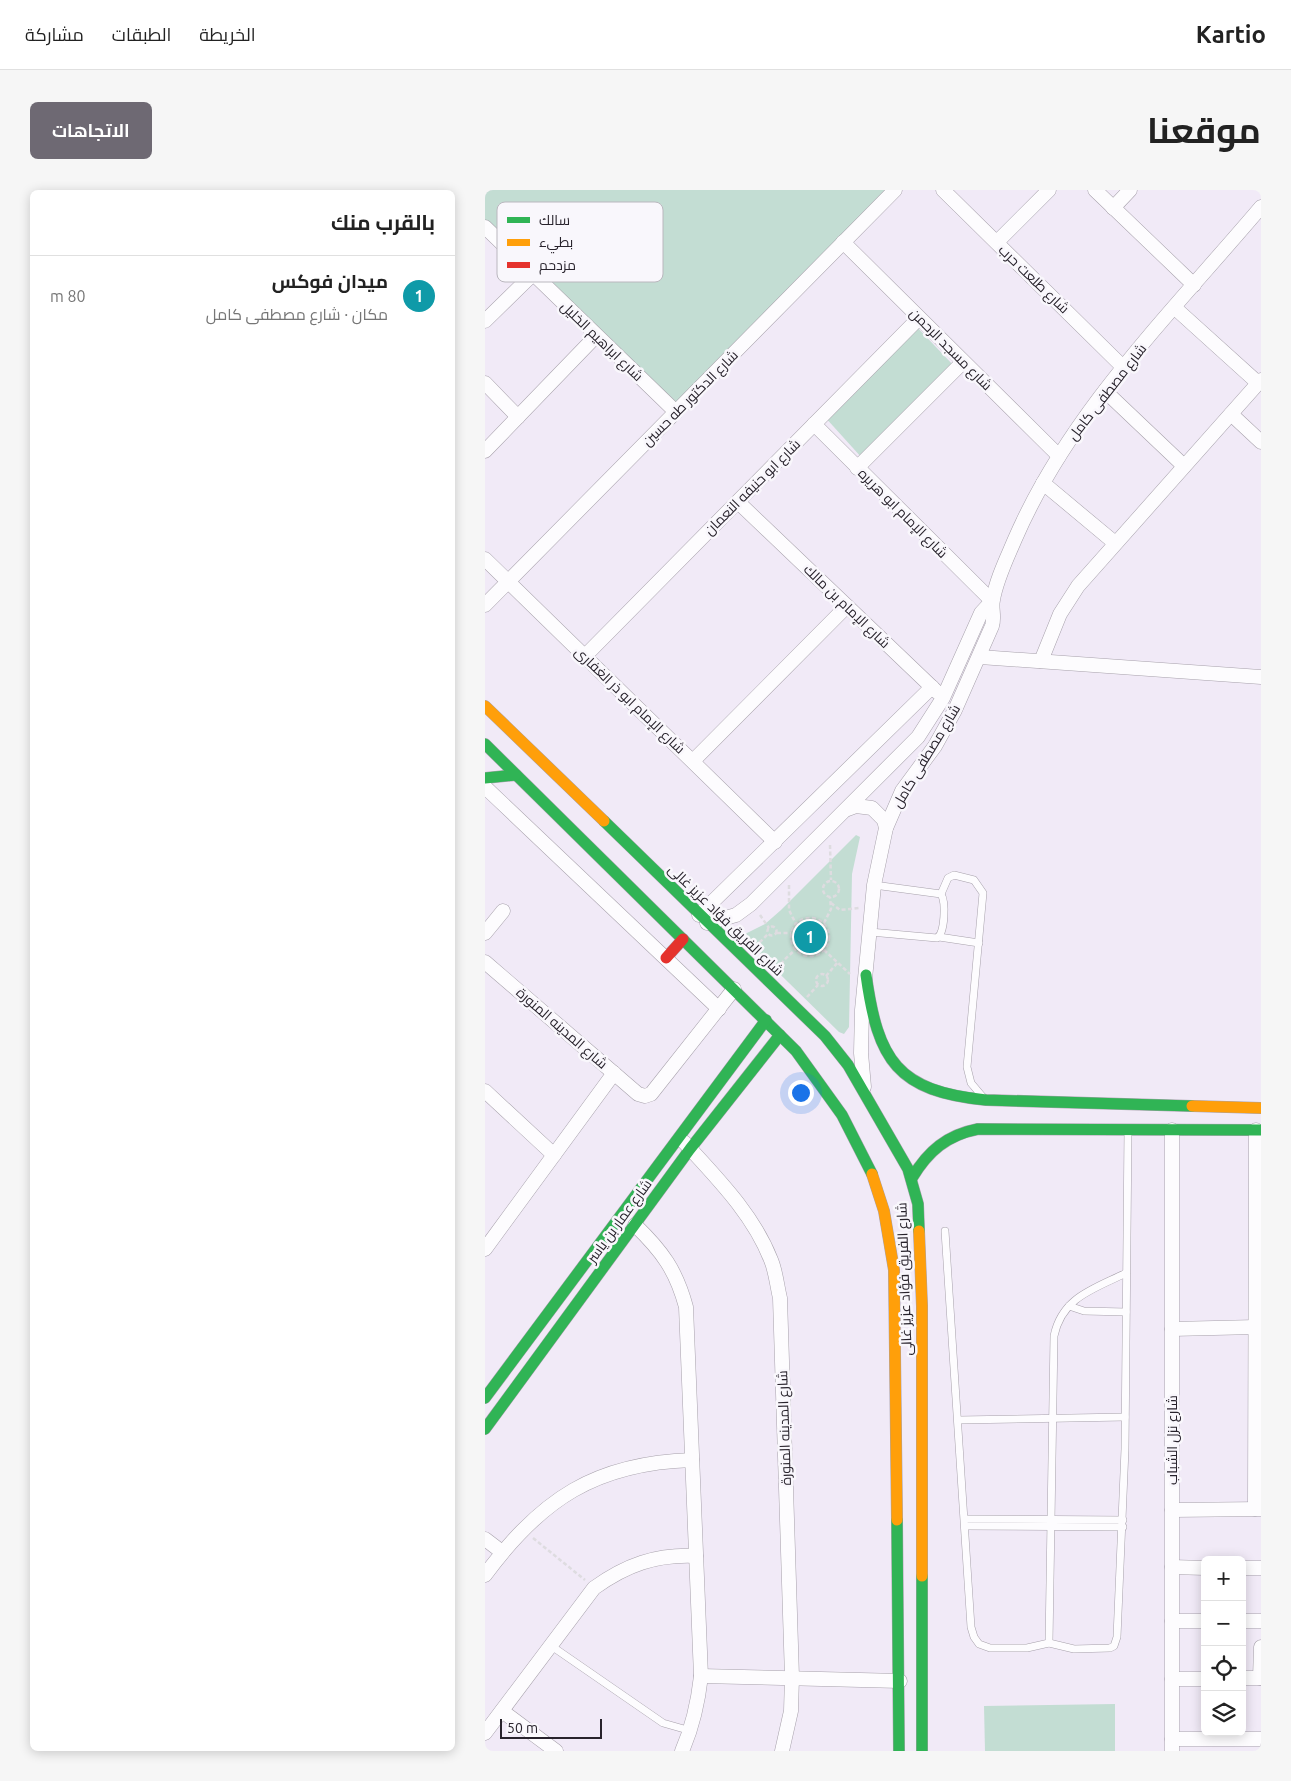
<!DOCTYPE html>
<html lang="ar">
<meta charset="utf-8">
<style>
body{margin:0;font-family:Ubuntu,Cairo,sans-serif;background:#f6f6f6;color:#222;direction:rtl}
.controls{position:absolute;right:15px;bottom:15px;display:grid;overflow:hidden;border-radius:8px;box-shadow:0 2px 12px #0003}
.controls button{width:45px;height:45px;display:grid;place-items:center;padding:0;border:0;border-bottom:1px solid #e0e0e0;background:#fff;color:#222;font:25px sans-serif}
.scale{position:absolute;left:15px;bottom:12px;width:102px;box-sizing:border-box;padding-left:5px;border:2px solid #28232c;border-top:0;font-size:14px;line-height:18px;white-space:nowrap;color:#28232c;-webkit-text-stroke:4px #f9f7fc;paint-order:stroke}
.you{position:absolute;left:315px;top:902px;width:18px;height:18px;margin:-12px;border:4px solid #fff;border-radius:50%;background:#1a73e8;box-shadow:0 0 0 8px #1a73e833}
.badge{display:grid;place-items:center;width:32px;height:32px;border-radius:50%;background:#6e6973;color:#fff;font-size:16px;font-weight:700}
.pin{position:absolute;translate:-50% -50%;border:2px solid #fff;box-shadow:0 1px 5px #0006}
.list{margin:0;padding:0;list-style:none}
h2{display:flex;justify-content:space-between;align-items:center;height:65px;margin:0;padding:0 20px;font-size:21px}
h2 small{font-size:16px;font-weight:400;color:#767676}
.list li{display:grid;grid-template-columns:32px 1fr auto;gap:15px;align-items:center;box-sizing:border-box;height:80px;padding:0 20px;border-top:1px solid #e0e0e0}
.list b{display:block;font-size:19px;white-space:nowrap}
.list p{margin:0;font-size:16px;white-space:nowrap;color:#767676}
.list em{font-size:16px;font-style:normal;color:#767676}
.icon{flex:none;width:28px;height:28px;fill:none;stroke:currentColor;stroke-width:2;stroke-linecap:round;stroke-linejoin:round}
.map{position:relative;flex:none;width:776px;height:1561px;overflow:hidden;direction:ltr;border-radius:8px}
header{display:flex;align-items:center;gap:30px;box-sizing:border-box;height:70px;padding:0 25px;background:#fff;border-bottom:1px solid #e0e0e0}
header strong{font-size:24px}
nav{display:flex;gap:28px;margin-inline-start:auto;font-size:18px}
.intro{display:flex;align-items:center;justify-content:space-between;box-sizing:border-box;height:120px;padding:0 30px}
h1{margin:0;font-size:35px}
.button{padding:12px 22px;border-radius:8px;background:#6e6973;color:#fff;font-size:18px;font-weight:700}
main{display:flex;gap:30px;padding:0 30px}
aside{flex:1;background:#fff;border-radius:8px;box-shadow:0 2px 12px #0003}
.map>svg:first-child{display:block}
</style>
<header>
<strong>Kartio</strong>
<nav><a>الخريطة</a><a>الطبقات</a><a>مشاركة</a></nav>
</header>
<div class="intro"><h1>موقعنا</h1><a class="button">الاتجاهات</a></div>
<main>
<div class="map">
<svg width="776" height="1561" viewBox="0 0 776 1561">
<rect width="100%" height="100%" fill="#f1eaf7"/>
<!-- green -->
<g fill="#c3ddd3">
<path d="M0 0H410L191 222 0 37Z"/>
<path d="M430 135 469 176 377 268 339 226Z"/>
<path d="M371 645 375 647 367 684 364 837 359 844 354 842 256 746 280 734 296 720Z"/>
<path d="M630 1514V1561H500L499 1516Z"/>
</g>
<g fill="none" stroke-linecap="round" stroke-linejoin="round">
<defs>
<g id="lane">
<path d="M456 704 463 688 469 685 489 690 498 703 482 877 486 893 497 906"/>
<path d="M385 742 452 748C460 743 461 712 456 704L389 695"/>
<path d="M454 747 494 753"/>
<path d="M460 1041 486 1437 489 1447 494 1454 505 1458H542L564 1453 589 1459 625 1458 629 1456 632 1447 640 1259 643 940"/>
<path d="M584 1116 599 1121 641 1122"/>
<path d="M474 1230 640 1227"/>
<path d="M480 1329 638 1330"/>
<path d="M480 1336 638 1337"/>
<path d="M564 1453 569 1146C577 1107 609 1099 641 1083"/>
<path d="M65 1455 178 1533 206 1541"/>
</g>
<g id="street">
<path d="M458 0 639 178"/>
<path d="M610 0 709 95"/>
<path d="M628 18 645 0"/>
<path d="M0 37 191 222"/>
<path d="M358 52 574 266"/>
<path d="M512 52 564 0"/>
<path d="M690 118 773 193"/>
<path d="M0 131 48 84"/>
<path d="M0 193 33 227"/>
<path d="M620 201 699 276"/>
<path d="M746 224 776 252"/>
<path d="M329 234 507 411"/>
<path d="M0 261 111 146"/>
<path d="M372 278 478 172"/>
<path d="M558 293 630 353"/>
<path d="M253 312 452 502"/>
<path d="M0 369 290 652"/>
<path d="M0 415 410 0"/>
<path d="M100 466 434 128"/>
<path d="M495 467 776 487"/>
<path d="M556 471 575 424 593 396 776 190"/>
<path d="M208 571 362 416"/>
<path d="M0 597 234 819"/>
<path d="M363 619 371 616 387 618 399 630 401 638"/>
<path d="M214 725 447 497"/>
<path d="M222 733 251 725 266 714 433 547 458 508 496 423 507 411"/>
<path d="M0 743 18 721"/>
<path d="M0 772 153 904 160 906 166 904 249 799"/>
<path d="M379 897 376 863 377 820 389 695 401 638 417 601 450 556 470 520 507 436C510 427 506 418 508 410 511 390 522 368 530 349 585 222 687 122 776 17"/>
<path d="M0 901 69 965"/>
<path d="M687 940V1561"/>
<path d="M199 952C232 988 268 1024 286 1070 291 1082 292 1096 295 1108L307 1487 306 1521 297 1561"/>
<path d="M150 1035C177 1061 191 1080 201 1117L216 1486C213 1513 208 1536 197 1561"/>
<path d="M0 1059 129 883"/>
<path d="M687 1139 771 1137"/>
<path d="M770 1319 771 940"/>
<path d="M687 1320 776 1319"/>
<path d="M0 1349 17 1362"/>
<path d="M687 1377 720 1378"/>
<path d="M757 1378H776"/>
<path d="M0 1385C56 1309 111 1273 207 1270"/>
<path d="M687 1431H720"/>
<path d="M757 1431H776"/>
<path d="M216 1486 415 1491"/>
<path d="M757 1488H776"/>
<path d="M775 1488 776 1457"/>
<path d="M687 1489H720"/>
<path d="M17 1521 71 1561"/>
<path d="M0 1543 109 1398C141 1375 171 1364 211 1366"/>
<path d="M687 1549H776"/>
</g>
<g id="fast">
<path d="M0 554 311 861 357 925 387 984"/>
<path d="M0 588 31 585"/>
<path d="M119 631 340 846 363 875 423 979 433 1014 434 1041"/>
<path d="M381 785C393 871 412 901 501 910L707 916"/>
<path d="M427 988C443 961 462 945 493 939L776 940"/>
<path d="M0 1208 281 830"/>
<path d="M0 1239 205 959 295 845"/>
<path d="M412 1330 414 1561"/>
<path d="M437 1386V1561"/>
</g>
<g id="slow">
<path d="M0 516 119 631"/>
<path d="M707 916 776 918"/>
<path d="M387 984 399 1021 409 1080 412 1330"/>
<path d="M434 1041 437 1116V1386"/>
</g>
<path id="jam" d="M181 768 198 749"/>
</defs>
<!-- lane casing -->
<use href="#lane" stroke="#a7a1ab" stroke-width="8"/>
<!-- street casing -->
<use href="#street" stroke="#a7a1ab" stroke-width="15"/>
<!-- fast casing -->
<use href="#fast" stroke="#a7a1ab" stroke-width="12"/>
<!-- slow casing -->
<use href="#slow" stroke="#a7a1ab" stroke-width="12"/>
<!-- jam casing -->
<use href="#jam" stroke="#a7a1ab" stroke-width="12"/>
<!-- path -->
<g stroke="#dedce0" stroke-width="2.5" stroke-dasharray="4 2.5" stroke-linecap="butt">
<path d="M345 655 346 690"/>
<circle cx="346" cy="699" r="8"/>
<path d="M304 695V720L311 734"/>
<path d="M346 713 355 720 374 718"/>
<path d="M275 725 284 738"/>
<circle cx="325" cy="747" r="19"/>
<path d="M339 733 346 719 345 707"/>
<circle cx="287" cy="741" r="4.5"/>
<path d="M292 743H306"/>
<path d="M270 757 283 744"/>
<path d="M339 760 365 784"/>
<path d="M293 780 299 770 311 759"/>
<circle cx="337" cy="790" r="6"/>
<path d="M341 786 353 772"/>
<path d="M322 807 333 795"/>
<path d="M48 1348 100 1390"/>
</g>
<!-- lane -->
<use href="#lane" stroke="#fdfcfe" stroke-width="7"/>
<!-- street -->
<use href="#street" stroke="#fdfcfe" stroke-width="14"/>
<!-- fast -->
<use href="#fast" stroke="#30b455" stroke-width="11"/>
<!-- slow -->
<use href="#slow" stroke="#ff9f0a" stroke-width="11"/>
<!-- jam -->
<use href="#jam" stroke="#e5322d" stroke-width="11"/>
</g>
<g text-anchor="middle" stroke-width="5" stroke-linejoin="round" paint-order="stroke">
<!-- street labels -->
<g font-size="14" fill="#28232c" stroke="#f9f7fc">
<text transform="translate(549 89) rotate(44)" y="5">شارع طلعت حرب</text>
<text transform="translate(117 151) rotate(44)" y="5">شارع ابراهيم الخليل</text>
<text transform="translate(466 159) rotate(45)" y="5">شارع مسجد الرحمن</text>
<text transform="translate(622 202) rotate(-52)" y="5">شارع مصطفى كامل</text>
<text transform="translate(205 208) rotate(-45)" y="5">شارع الدكتور طه حسين</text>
<text transform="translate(267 297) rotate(-45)" y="5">شارع ابو حنيفه النعمان</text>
<text transform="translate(418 323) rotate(45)" y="5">شارع الإمام ابو هريره</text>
<text transform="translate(362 416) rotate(44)" y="5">شارع الإمام بن مالك</text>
<text transform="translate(145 510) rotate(44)" y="5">شارع الإمام ابو ذر الغفارى</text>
<text transform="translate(441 566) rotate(-59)" y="5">شارع مصطفى كامل</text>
<text transform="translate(241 730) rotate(44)" y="5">شارع الفريق فؤاد عزيز غالى</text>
<text transform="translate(77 838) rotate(41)" y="5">شارع المدينه المنورة</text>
<text transform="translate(134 1031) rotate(-54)" y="5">شارع عمار بن ياسر</text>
<text transform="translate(419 1089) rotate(-92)" y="5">شارع الفريق فؤاد عزيز غالى</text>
<text transform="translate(299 1238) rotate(-92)" y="5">شارع المدينه المنورة</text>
<text transform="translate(687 1250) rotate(-90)" y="5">شارع نزل الشباب</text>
</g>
</g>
<!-- legend -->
<rect x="12" y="12" width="166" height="80" rx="8" fill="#f9f7fc" stroke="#bab7be" stroke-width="1"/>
<rect x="22" y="27" width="23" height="6" fill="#30b455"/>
<rect x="22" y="49" width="23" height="7" fill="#ff9f0a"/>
<rect x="22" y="72" width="23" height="6" fill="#e5322d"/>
<g font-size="14" fill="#28232c">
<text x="54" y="35">سالك</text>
<text x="54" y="57">بطيء</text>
<text x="54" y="80">مزدحم</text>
</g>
</svg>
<div class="controls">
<button>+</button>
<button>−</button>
<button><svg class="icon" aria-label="locate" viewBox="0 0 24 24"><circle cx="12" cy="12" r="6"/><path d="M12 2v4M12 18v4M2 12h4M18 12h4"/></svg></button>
<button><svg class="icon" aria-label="layers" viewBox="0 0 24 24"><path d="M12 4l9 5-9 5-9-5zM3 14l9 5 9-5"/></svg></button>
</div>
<div class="scale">50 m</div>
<div class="you"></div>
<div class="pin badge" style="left:325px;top:747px;background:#0f9aa8">1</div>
</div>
<aside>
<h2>بالقرب منك<small></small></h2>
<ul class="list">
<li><span class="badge" style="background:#0f9aa8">1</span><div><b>ميدان فوكس</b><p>مكان · شارع مصطفى كامل</p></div><em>80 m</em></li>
</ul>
</aside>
</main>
